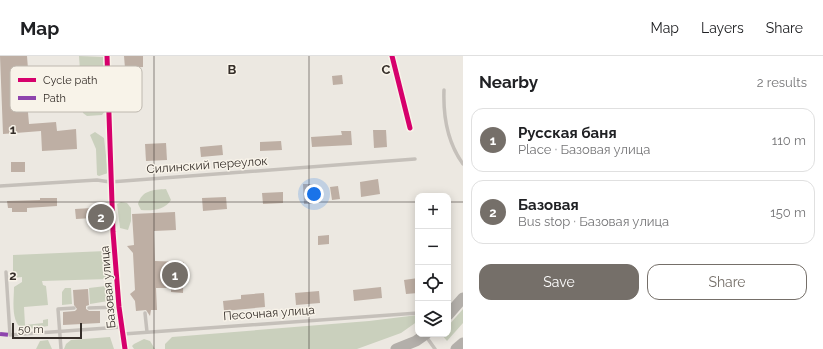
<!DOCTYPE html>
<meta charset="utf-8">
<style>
body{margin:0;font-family:Raleway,sans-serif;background:#f6f6f6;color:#202124}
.controls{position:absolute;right:12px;bottom:12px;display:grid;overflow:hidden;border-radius:8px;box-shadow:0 2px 10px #0003}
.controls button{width:36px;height:36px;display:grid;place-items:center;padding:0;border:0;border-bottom:1px solid #e0e0e0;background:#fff;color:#202124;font:20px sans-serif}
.scale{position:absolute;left:12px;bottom:10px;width:70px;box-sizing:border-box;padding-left:4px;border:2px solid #352e29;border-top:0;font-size:11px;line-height:14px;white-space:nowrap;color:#352e29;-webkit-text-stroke:3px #f8f3e9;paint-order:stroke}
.you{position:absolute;left:314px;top:138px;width:14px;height:14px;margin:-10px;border:3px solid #fff;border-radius:50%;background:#1a73e8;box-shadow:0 0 0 6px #1a73e833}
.badge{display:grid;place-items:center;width:26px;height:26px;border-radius:50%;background:#756f69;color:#fff;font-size:13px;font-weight:700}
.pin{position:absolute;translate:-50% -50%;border:2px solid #fff;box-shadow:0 1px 4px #0006}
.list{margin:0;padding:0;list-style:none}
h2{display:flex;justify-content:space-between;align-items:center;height:52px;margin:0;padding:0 16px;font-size:17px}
h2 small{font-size:13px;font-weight:400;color:#757577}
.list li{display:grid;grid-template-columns:26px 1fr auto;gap:12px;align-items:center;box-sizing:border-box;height:64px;margin:0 8px 8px;padding:0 8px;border:1px solid #e0e0e0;border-radius:12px}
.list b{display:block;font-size:15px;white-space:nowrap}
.list p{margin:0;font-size:13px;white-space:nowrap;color:#757577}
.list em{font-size:13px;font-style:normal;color:#757577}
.actions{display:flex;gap:8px;padding:12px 16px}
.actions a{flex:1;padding:9px 0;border:1px solid #756f69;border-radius:12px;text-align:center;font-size:14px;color:#756f69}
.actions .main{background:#756f69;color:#fff}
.icon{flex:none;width:22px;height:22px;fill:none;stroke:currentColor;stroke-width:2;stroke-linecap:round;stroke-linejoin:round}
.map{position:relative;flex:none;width:463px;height:293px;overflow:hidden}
header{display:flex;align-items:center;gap:24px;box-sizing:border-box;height:56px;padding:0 20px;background:#fff;border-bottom:1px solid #e0e0e0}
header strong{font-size:19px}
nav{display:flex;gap:22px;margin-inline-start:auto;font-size:14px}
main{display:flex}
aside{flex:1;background:#fff}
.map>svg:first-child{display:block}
</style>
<header>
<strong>Map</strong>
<nav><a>Map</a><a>Layers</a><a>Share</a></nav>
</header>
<main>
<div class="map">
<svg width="463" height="293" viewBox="0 0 463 293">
<rect width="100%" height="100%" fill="#ece8e1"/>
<!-- green -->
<g fill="#cad0bd">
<path d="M79 0 103 1 105 55 102 59 87 60 83 57Z"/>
<path d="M95 76 104 82 108 117 99 120 97 119 96 93 90 79Z"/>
<path d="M166 133 171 144C165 154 152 155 141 154L138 148C142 134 153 134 166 133Z"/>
<path d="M121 146 127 147 131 152V165L128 174 120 172 117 148Z"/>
<path d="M106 195 108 223 42 225 43 229 46 230 48 249 24 251 25 269 43 267V264L48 263V270L24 274C10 267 14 244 14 231L22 226V221L13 222V199Z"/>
<path d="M106 230 109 233 108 245 90 248 89 232Z"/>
<path d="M65 232H71L72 248 62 249V236Z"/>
<path d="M463 253V267L447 285 441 278H448V270Z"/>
<path d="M418 259V265L401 277 357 293H165V288L172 281 369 265Z"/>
<path d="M110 281 114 293H64L66 288 71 284Z"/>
<path d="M144 283 150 285 155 293H134L132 290 134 288Z"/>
<path d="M48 284 52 293H36L40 285Z"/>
</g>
<!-- building -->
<g fill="#beafa4">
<path d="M0 0H27L29 26H21L22 45H27L29 68 56 66 57 75 76 73 77 93 42 95 41 75 3 78Z"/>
<path d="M124 0H143V11L125 12Z"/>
<path d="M342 19 343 28 333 29 332 20Z"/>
<path d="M373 74H386L387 91 374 92Z"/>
<path d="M341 75H351L352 89 312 91 311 81 342 79Z"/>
<path d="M281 85 282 94 260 95V86Z"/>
<path d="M166 87 167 104 146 105 145 88Z"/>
<path d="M222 89 223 99 201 101 200 91Z"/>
<rect x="11" y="106" width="14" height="10"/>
<path d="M378 123 380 138 361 141 360 126Z"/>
<path d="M303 128H314L315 148H304Z"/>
<path d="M338 130 340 143 332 144 330 131Z"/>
<path d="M283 136V147L263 148 262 137Z"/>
<path d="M226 141 227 153 203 155 202 142Z"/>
<path d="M40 142H57V150L27 152V156H12V152H8L7 145 40 144Z"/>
<path d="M92 152 93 162 76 163 75 153Z"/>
<path d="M175 156 176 174 154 175 155 205 184 206 183 237 171 236V232H156L157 254H151L150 260 146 254 136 255 135 245 130 238 135 234 133 197 127 190 134 189 132 158Z"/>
<path d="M329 179V188L318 189V180Z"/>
<path d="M418 222V237L406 238 404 224Z"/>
<path d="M381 231 382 242 354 245 353 234Z"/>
<path d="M88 233 89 249 86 250V253L89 255H100V267L63 269V256L75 255 77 253 74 249 73 234Z"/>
<path d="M319 235 320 247 296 249 295 237Z"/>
<path d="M264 237 265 251 224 255 223 245 241 243V239Z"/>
</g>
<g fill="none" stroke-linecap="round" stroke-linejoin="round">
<!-- lane -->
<g stroke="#c5c0ba" stroke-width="3.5">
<path d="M444 34C443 61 447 86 463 108"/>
<path d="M0 130 97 124 110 126 415 103"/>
<path d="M6 216 10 279 121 271"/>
<path d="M89 252 119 251"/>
<path d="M145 257 147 276"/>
<path d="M123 278 418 257"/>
<path d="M425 279 435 293"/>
<path d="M61 293 58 253 74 252"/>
</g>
<!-- street -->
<g stroke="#c5c0ba" stroke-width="7">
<path d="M107 0 113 176 119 251 125 293"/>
<path d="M392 0 410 72"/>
</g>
<!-- primary -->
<g stroke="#b3afaa" stroke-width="11">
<path d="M448 259 463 242"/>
<path d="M396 293 416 285 426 278"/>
<path d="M456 293 463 287"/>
</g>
<!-- quiet -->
<path stroke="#8e44ad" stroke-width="4" stroke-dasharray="8 4" stroke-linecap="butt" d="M0 278 10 279"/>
<defs>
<g id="cycleway">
<path d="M107 0 113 176 119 251 125 293"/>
<path d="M392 0 410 72"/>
</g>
</defs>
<!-- cycleway casing -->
<use href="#cycleway" stroke="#f8f3e9" stroke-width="8"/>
<!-- cycleway -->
<use href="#cycleway" stroke="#d6006c" stroke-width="5"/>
</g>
<!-- grid -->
<path fill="none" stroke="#352e29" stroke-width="1" stroke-opacity="0.55" d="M154 0V293M309 0V293M0 146H418M448 146H463"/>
<g text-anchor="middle" stroke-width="3" stroke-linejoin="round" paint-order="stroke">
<!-- street labels -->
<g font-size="12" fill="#352e29" stroke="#f8f3e9">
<text transform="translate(207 109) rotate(-4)" y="4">Силинский переулок</text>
<text transform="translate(108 231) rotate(-95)" y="4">Базовая улица</text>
<text transform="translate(269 257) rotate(-4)" y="4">Песочная улица</text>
</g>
</g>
<!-- legend -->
<rect x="10" y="10" width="132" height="46" rx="6" fill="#f8f3e9" stroke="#beb8af" stroke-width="1"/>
<rect x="18" y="22" width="18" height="4" fill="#d6006c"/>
<rect x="18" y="40" width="18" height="4" fill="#8e44ad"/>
<g font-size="11" fill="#352e29">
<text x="43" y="28">Cycle path</text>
<text x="43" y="46">Path</text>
</g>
<g font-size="13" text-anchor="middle" font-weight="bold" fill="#352e29" stroke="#f8f3e9" stroke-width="3" stroke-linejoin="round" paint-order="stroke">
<text x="232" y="18">B</text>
<text x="386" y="18">C</text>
<text x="13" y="78">1</text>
<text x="13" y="224">2</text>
</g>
</svg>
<div class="controls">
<button>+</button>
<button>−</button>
<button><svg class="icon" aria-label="locate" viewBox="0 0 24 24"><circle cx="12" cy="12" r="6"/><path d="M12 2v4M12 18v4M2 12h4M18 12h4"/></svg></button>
<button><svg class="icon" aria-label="layers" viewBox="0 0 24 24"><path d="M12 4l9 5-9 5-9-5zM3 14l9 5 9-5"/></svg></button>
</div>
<div class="scale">50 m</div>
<div class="you"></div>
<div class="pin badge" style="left:175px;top:219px">1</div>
<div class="pin badge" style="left:101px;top:161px">2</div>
</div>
<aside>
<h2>Nearby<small>2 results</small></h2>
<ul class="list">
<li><span class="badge">1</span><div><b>Русская баня</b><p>Place · Базовая улица</p></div><em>110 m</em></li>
<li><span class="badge">2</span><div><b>Базовая</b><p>Bus stop · Базовая улица</p></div><em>150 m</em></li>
</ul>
<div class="actions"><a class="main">Save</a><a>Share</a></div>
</aside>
</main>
